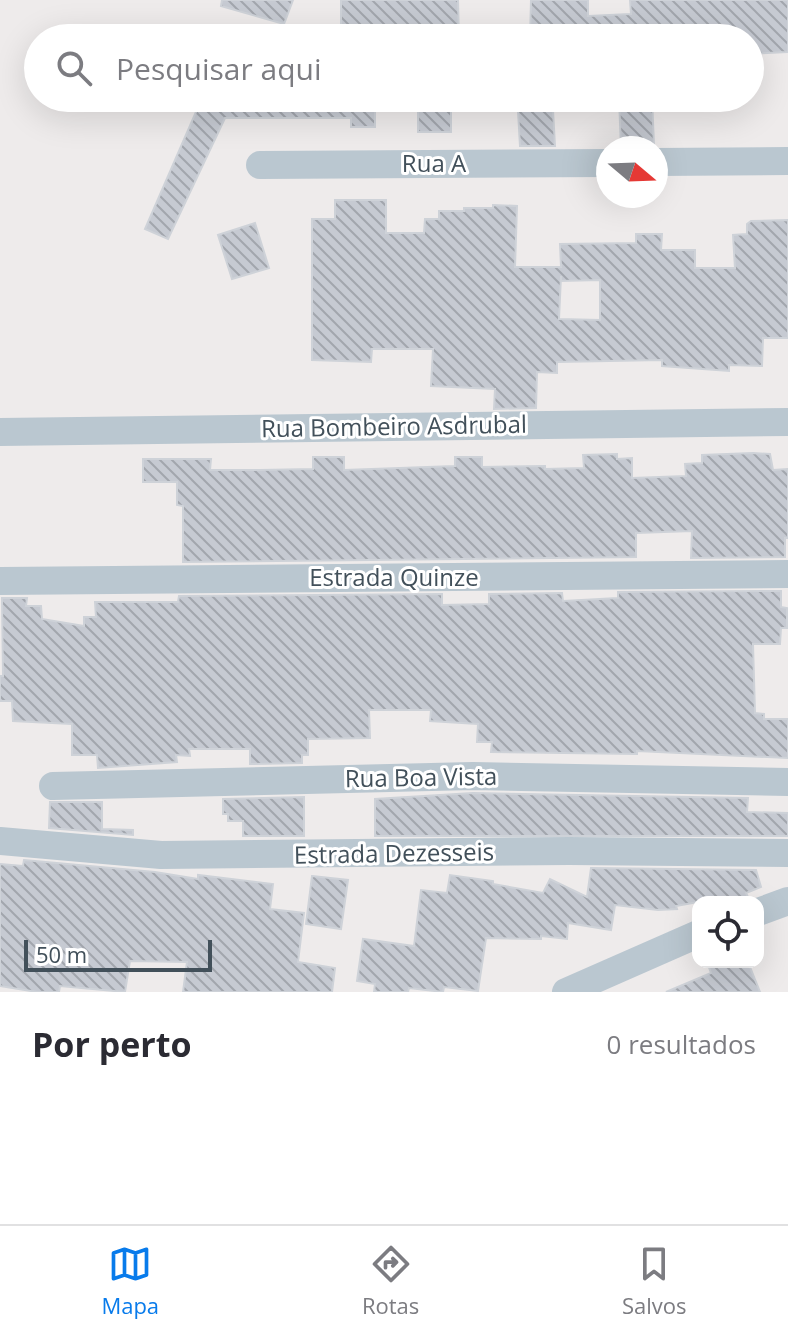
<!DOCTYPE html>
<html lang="pt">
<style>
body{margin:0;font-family:"Open Sans",sans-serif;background:#f7f7f7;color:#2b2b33}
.controls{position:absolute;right:24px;bottom:24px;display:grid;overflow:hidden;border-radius:16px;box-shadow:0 8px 32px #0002}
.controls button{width:72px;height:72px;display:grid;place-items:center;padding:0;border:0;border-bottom:2px solid #e1e1e2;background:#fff;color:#2b2b33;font:40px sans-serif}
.compass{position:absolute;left:596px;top:136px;width:72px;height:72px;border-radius:50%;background:#fff;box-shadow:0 8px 32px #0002;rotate:109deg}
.scale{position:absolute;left:24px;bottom:20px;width:188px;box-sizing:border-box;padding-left:8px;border:4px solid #42505a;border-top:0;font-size:22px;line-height:28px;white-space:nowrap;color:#42505a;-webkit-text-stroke:6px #fff;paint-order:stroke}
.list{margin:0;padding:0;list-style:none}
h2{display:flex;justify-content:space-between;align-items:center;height:104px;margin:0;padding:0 32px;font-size:34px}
h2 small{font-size:26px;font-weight:400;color:#7c7c81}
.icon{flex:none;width:44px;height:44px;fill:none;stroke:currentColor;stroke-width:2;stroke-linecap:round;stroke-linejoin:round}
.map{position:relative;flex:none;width:788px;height:992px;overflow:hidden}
.search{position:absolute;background:#fff;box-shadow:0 8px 32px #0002;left:24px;right:24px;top:24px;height:88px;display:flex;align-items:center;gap:20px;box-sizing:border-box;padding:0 28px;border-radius:44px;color:#7c7c81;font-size:30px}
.sheet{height:232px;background:#fff}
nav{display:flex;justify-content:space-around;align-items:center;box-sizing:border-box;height:112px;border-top:2px solid #e1e1e2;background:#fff;font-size:22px;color:#7c7c81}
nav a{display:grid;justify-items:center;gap:4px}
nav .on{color:#087beb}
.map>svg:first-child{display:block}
</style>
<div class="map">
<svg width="788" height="992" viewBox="0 0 788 992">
<defs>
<pattern id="building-back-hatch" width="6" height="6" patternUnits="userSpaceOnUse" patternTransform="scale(2)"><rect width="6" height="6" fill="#c6cad2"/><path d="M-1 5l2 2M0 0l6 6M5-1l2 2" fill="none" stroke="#a2a6ad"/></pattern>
</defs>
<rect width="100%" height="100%" fill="#eeebeb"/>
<!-- building -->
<g fill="url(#building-back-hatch)" stroke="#ced2d8" stroke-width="2" fill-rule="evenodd">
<path d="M222 0H293L284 24 221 6Z"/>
<path d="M341 0H458L459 38H376V31L341 32Z"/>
<path d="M531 0H588V16L631 14 630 0H788V52L750 54V38H530Z"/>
<path d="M202 98H375V127H351V118H225L168 239 145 229Z"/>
<rect x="418" y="98" width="33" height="34"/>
<path d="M619 98H652L654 145 647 148H621Z"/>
<path d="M553 110 555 146H520L518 111Z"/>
<path d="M335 200H386V233H424L425 219H439V211H464V208H493V205L517 206 515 267H561L560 244 636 243V234H662L661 250H695V268H735L733 235 747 234V224L751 221 788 220V338H763L762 366 729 365V371L662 366V360L557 362V373L537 372 536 408 494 409 495 389 431 386 433 349H372L371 362 312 360V219H335ZM561 276V281L600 280V320L559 319Z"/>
<path d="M255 223 269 268 232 279 218 235Z"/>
<path d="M753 453 770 454 773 470 788 469V538H785V557L691 558 692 531 636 533V557L183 562V506L177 505V482H143V459H211L210 470H260L313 469V457H344V470L455 466V457H482V467L545 466V469L584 468 583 455 617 454V459L632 458V478L686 476 685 464 702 463V455Z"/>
<path d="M781 591V607L787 608V628H781L780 644H753L755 713 764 714V719H788V758L637 751V754L491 752 492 742H477L478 724 430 721 431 710H369L370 738 308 739V755H302V763L250 764V749H189L190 756 176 755 177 762 98 768 97 755H72V724L13 721 12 701H0V676H3L2 598H27L26 606H41L42 619 84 626V617H96L95 602H178L179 596 442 594V605L489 604V594L562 593 563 601 618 598V592Z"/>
<path d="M473 793 748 798 747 812 788 813V836H375V799Z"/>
<path d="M304 797V836H243V821H228V814H223V799Z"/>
<path d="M50 802H102V829L133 830V835L49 828Z"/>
<path d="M24 860 155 872 198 879V875L273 884 270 909 304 913 298 962 335 968 332 992H183L187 962 130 961 125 992 60 986 59 992H37L0 986V864L23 866Z"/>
<path d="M591 868 756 870 761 887 746 893 748 897 698 902 676 906 677 909 658 910 615 905 611 930 568 923 567 939 541 936V939L486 938 478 991 444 987 443 992 409 988 408 992H374L375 984 357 981 363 939 414 946 421 890 447 893 450 875 493 881V884L543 893 550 879 587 897Z"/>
<path d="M312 876 348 880 341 929 306 924Z"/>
<path d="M707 962H748L760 992H666L711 973Z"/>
</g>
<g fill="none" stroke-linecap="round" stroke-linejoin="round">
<!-- minor -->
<g stroke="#bac7d0" stroke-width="28">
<path d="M656 162 788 161"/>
<path d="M260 165 608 163"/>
<path d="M0 432 788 422"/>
<path d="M0 581 788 574"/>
<path d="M53 786 473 776 788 782"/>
<path d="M0 841 161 855 569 851 788 853"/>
<path d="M758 912 788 901"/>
<path d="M566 992 698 934"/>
</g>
</g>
<g text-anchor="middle" stroke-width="6" stroke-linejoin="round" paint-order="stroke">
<!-- street labels -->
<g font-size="24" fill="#42505a" stroke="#fff">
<text x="434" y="172">Rua A</text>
<text transform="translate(394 427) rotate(-1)" y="8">Rua Bombeiro Asdrubal</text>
<text x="394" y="586">Estrada Quinze</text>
<text transform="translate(421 778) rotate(-1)" y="8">Rua Boa Vista</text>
<text transform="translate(394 854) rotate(-1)" y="8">Estrada Dezesseis</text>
</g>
</g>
</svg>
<div class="controls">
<button><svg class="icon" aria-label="locate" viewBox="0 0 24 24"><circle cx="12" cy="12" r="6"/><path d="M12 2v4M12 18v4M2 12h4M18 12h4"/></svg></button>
</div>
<svg class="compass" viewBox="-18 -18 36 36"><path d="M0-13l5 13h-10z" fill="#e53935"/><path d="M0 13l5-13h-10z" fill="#7c7c81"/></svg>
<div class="scale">50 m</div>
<div class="search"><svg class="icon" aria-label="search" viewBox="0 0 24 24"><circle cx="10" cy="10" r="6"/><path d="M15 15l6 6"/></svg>Pesquisar aqui</div>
</div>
<section class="sheet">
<h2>Por perto<small>0 resultados</small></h2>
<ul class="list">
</ul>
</section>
<nav>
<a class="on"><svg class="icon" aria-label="map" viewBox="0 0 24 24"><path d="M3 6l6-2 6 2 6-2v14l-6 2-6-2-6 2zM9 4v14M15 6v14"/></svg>Mapa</a>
<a><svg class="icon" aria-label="directions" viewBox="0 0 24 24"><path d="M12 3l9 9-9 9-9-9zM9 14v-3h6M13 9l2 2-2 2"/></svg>Rotas</a>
<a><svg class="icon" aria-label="saved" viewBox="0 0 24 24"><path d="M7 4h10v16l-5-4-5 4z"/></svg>Salvos</a>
</nav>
